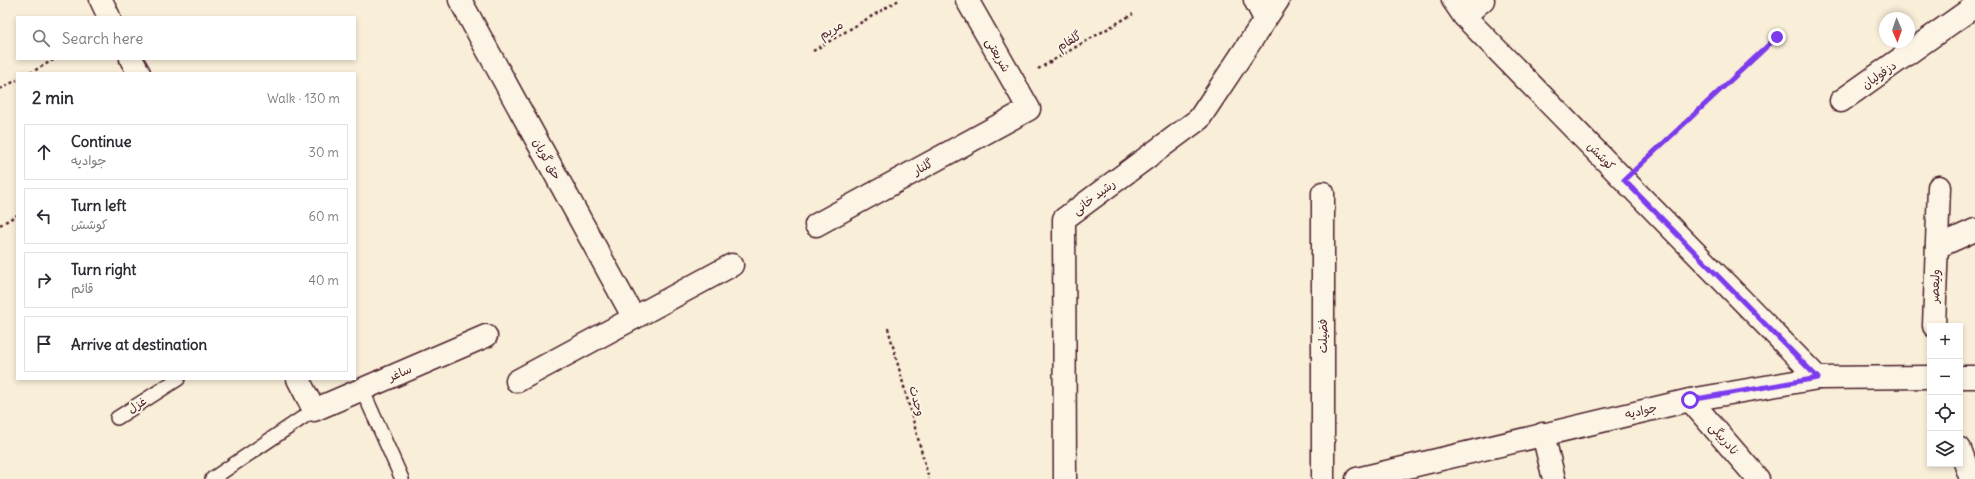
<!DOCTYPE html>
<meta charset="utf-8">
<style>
body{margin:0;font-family:Delius,"Playpen Sans Arabic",sans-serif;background:#f2f2f3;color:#2b2b33}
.controls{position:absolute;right:12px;bottom:12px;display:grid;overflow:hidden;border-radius:0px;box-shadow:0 2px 6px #0003}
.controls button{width:36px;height:36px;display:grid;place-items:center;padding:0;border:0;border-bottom:1px solid #e1e1e2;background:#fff;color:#2b2b33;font:20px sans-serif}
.compass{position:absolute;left:1879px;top:12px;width:36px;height:36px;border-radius:50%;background:#fff;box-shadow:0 2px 6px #0003;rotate:178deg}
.stop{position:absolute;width:12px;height:12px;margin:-9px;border:3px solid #7c3aed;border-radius:50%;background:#fff}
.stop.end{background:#7c3aed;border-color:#fff;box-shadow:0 1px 4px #0008}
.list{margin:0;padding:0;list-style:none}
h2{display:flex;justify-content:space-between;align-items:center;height:52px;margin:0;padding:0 16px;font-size:17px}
h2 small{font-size:13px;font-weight:400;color:#7c7c81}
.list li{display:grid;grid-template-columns:26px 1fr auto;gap:12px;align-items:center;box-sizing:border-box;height:56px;margin:0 8px 8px;padding:0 8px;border:1px solid #e1e1e2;border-radius:0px}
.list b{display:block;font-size:15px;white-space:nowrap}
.list p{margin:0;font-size:13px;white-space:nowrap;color:#7c7c81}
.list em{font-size:13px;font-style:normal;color:#7c7c81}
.icon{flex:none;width:22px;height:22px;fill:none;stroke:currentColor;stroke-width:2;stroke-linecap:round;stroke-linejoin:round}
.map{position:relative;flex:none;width:1975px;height:479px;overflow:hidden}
.search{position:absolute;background:#fff;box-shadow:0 2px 6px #0003;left:16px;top:16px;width:340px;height:44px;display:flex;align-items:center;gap:10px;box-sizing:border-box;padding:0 14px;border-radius:0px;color:#7c7c81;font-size:15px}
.panel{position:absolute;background:#fff;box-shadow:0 2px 6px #0003;left:16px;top:72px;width:340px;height:308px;border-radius:0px}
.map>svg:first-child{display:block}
</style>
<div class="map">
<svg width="1975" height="479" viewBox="0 0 1975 479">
<rect width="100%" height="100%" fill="#f9eed8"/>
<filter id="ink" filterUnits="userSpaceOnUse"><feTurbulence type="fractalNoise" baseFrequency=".025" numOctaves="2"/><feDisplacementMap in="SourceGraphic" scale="8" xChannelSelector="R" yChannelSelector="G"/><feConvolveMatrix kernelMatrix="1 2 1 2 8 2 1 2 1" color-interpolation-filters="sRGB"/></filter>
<g filter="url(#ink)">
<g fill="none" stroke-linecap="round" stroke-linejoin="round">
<defs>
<g id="service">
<path d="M362 389 402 479"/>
<path d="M117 418 178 379"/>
<path d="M212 479 314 410"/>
</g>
<g id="minor">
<path d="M101 0 109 17"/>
<path d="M460 0 634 318"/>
<path d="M1255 0 1265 19"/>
<path d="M1453 0 1464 16 1818 378"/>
<path d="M1464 16 1483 0"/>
<path d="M131 59 139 73"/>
<path d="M1841 101 1975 6"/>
<path d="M1323 193V479"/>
<path d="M816 225 1029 109 967 0"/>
<path d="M1937 247 1975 230"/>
<path d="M1934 326 1939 187"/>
<path d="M298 379 314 410 486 336"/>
<path d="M517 381 732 265"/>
<path d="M1690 400 1758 479"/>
<path d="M1543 434 1554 479"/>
<path d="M1960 449 1971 479"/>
<path d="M1065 479 1064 219 1199 119 1278 0"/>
</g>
<g id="secondary">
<path d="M1960 377H1975"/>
<path d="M1357 479 1690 400 1818 378 1930 377"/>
</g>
</defs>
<!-- service casing -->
<use href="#service" stroke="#4a1f2b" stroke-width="16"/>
<!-- minor casing -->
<use href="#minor" stroke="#4a1f2b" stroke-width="25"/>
<!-- secondary casing -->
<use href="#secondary" stroke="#4a1f2b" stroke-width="25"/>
<!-- path -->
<g stroke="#4a1f2b" stroke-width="2.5" stroke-dasharray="3 3" stroke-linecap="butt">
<path d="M813 51 899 0"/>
<path d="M1038 69 1133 14"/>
<path d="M30 73 55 59"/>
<path d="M0 89 17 80"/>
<path d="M1644 161 1777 37"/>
<path d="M0 225 17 215"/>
<path d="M888 328 929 479"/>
</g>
<!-- service -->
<use href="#service" stroke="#fcf5e5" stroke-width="13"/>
<!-- minor -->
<use href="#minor" stroke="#fcf5e5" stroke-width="22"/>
<!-- secondary -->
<use href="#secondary" stroke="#fcf5e5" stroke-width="22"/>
</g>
</g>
<g fill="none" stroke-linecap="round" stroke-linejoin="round" filter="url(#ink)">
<!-- route -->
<path stroke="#7c3aed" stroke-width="5" d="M1690 400 1818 378 1624 180 1777 37"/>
</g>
<g text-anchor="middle" stroke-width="4" stroke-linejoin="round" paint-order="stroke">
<!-- street labels -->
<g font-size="12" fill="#4a1f2b" stroke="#fcf5e5">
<text transform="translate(831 30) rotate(-30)" y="4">مریم</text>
<text transform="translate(1069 41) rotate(-30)" y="4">گلفام</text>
<text transform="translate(998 55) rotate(60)" y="4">شریعتی</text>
<text transform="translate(1879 75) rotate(-35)" y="4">دزفولیان</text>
<text transform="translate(1601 156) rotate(46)" y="4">کوشش</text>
<text transform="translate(547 159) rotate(61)" y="4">حق گویان</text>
<text transform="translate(923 167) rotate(-28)" y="4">گلنار</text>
<text transform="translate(1094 197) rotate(-37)" y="4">رشید خانی</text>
<text transform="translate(1935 286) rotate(-88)" y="4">ولیعصر</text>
<text transform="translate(1323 336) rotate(-90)" y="4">فضیلت</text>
<text transform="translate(400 373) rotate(-23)" y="4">ساغر</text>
<text transform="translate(917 401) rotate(75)" y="4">وحدت</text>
<text transform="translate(137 405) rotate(-33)" y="4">غزل</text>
<text transform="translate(1641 411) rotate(-13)" y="4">جوادیه</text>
<text transform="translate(1724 439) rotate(49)" y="4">نادربیگی</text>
</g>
</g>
</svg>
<div class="controls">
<button>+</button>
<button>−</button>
<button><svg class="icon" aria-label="locate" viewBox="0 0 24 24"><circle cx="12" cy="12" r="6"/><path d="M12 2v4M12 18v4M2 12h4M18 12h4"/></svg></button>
<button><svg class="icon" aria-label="layers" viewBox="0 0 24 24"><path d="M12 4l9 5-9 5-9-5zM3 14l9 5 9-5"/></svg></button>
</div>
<svg class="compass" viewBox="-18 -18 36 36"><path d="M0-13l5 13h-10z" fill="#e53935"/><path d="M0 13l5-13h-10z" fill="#7c7c81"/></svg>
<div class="stop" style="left:1690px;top:400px"></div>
<div class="stop end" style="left:1777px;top:37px"></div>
<div class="search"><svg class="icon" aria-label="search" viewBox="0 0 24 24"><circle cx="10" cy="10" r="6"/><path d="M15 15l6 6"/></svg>Search here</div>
<section class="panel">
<h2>2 min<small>Walk · 130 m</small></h2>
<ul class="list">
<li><svg class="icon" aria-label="ahead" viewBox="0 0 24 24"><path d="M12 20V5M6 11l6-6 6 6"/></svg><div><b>Continue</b><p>جوادیه</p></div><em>30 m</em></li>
<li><svg class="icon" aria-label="left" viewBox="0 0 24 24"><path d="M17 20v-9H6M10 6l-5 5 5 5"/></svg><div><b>Turn left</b><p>کوشش</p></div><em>60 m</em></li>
<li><svg class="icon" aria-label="right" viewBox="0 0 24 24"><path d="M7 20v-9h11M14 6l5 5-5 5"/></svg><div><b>Turn right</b><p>قائم</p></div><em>40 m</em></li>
<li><svg class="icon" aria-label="arrive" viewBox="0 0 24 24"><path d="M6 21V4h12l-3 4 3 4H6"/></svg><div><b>Arrive at destination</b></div></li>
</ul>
</section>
</div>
